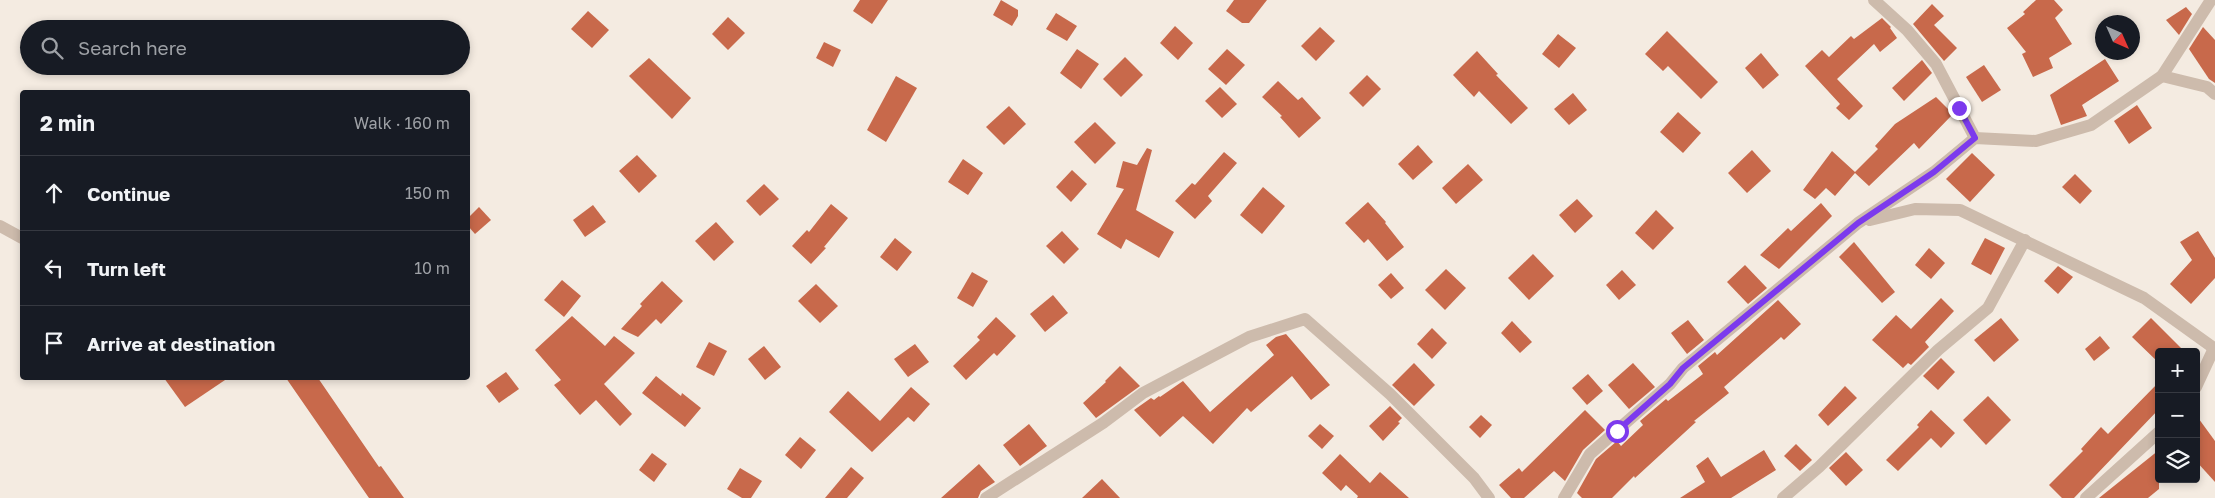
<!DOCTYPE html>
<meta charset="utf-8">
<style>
body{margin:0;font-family:"Golos Text",sans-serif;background:#242831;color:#f1f3f6}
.controls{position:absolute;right:15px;bottom:15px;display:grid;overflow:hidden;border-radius:5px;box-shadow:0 2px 8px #0003}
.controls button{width:45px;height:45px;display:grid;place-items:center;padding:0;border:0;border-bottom:1px solid #363941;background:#171b24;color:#f1f3f6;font:25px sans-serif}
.compass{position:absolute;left:2095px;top:15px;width:45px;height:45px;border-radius:50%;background:#171b24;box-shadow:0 2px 8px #0003;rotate:135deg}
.stop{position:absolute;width:15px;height:15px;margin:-11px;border:4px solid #7c3aed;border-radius:50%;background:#fff}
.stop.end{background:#7c3aed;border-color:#fff;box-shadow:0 1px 5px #0008}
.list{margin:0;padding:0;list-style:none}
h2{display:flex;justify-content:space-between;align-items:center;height:65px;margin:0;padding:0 20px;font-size:21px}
h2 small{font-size:16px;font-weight:400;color:#9ea1a6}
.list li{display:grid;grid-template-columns:32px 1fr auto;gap:15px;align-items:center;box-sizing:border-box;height:75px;padding:0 20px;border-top:1px solid #363941}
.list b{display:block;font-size:19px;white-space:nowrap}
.list em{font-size:16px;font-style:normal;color:#9ea1a6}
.icon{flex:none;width:28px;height:28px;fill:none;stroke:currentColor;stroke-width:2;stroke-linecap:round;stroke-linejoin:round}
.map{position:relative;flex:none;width:2215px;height:498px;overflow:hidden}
.search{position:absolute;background:#171b24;box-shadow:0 2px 8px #0003;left:20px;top:20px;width:450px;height:55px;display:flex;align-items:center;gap:12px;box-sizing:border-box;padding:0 18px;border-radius:28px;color:#9ea1a6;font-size:19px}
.panel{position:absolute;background:#171b24;box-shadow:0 2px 8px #0003;left:20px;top:90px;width:450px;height:290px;border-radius:5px}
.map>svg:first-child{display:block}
</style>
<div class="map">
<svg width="2215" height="498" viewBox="0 0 2215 498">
<rect width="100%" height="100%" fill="#f4ebe1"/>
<!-- building -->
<g fill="#c8694b">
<path d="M860 0H888L872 24 853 11Z"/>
<path d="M1001 0 1018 10V16L1012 26 993 15Z"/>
<path d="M1234 0H1267L1249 23H1242L1226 11Z"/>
<path d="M2036 0H2054L2063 10 2055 18 2072 44 2049 58 2053 68 2033 77 2022 54 2026 52 2007 28 2025 14 2023 12Z"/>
<path d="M1932 4 1944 16 1934 25 1957 48 1944 61 1913 24Z"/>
<path d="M2186 7 2192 14 2179 35 2166 20Z"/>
<path d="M588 11 609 30 592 48 571 29Z"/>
<path d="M1056 13 1077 26 1067 41 1046 29Z"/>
<path d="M728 17 745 33 728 50 712 34Z"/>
<path d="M1882 18 1891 27 1890 28 1897 38 1880 52 1874 44 1837 79 1863 106 1849 120 1836 108 1840 104 1805 66 1822 50 1829 57 1851 36 1854 39Z"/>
<path d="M1175 26 1193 43 1178 60 1160 43Z"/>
<path d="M1320 27 1335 41 1316 61 1301 46Z"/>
<path d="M2203 27 2215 40V83L2209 79 2189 49Z"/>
<path d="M1667 31 1718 82 1701 99 1668 66 1663 71 1645 54Z"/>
<path d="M1558 34 1576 48 1559 68 1542 54Z"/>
<path d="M824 42 841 50 833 67 816 58Z"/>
<path d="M1077 49 1099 64 1081 89 1060 73Z"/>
<path d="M1227 49 1245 65 1226 85 1208 69Z"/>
<path d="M1477 51 1498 74 1496 75 1528 108 1511 124 1479 91 1474 97 1453 75Z"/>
<path d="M1761 53 1779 75 1763 89 1745 68Z"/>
<path d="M1125 57 1143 75 1121 97 1103 79Z"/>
<path d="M649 58 691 98 672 119 629 76Z"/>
<path d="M2105 59 2119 81 2082 105 2087 116 2061 125 2050 95Z"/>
<path d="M1922 60 1932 73 1904 101 1892 88Z"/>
<path d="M1984 65 2001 90 1982 102 1966 77Z"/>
<path d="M1367 75 1381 89 1363 107 1349 93Z"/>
<path d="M896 76 917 88 886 142 867 130Z"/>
<path d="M1278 81 1298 100 1302 97 1321 118 1299 138 1280 117 1282 116 1262 97Z"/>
<path d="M1220 87 1237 104 1222 118 1205 101Z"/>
<path d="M1573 93 1587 110 1569 125 1554 109Z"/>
<path d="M1936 97 1953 114 1919 149 1914 143 1869 186 1855 173 1835 196 1826 188 1815 199 1803 190 1832 151 1855 172 1878 149 1875 146 1895 124Z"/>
<path d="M2137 105 2152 128 2129 144 2114 121Z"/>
<path d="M1009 106 1026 124 1004 145 986 127Z"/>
<path d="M1678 112 1701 133 1683 153 1660 132Z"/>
<path d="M1095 122 1116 143 1095 164 1074 142Z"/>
<path d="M1418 145 1433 162 1413 180 1398 164Z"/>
<path d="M1147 148 1152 150 1136 210 1174 232 1159 258 1126 239 1121 249 1097 234 1124 189 1116 187 1123 161 1137 165Z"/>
<path d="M1752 150 1771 171 1747 193 1728 173Z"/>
<path d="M1224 152 1237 163 1208 196 1212 201 1195 219 1175 201 1192 183 1195 185Z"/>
<path d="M1972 153 1995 175 1970 202 1946 179Z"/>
<path d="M637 155 657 176 639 193 619 171Z"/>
<path d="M963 159 983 173 968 195 948 182Z"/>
<path d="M1468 164 1483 180 1456 204 1442 188Z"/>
<path d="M1072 170 1087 184 1071 202 1056 187Z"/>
<path d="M2075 174 2092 191 2080 204 2062 187Z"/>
<path d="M764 184 779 199 760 216 746 201Z"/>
<path d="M1263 187 1285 206 1262 234 1240 215Z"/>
<path d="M1577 199 1593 216 1575 233 1559 215Z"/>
<path d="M1368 202 1386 222 1385 223 1404 247 1387 261 1368 239 1364 243 1345 223Z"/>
<path d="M1821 203 1832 216 1779 269 1760 255 1788 228 1791 231Z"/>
<path d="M831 204 848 218 824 247 826 248 811 264 792 246 807 230 809 232Z"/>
<path d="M593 205 606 222 585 237 573 220Z"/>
<path d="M479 207 491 220 475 234 468 226V218Z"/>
<path d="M1656 210 1674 228 1653 250 1635 233Z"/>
<path d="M716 222 734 242 714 261 695 241Z"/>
<path d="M1062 231 1079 249 1064 264 1046 246Z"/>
<path d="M2198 231 2215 258V278L2191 304 2170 284 2192 260 2180 242Z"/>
<path d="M895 238 912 252 897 271 880 257Z"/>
<path d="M1985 238 2005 248 1991 275 1971 264Z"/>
<path d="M1854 242 1895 292 1882 303 1839 257Z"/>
<path d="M1929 248 1945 263 1931 279 1915 265Z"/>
<path d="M1533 254 1554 276 1529 300 1508 278Z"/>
<path d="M1745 265 1767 288 1748 304 1727 282Z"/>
<path d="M2058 266 2073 277 2058 294 2044 281Z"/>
<path d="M1446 269 1466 288 1445 310 1425 290Z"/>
<path d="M1622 270 1636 285 1619 300 1606 285Z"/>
<path d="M972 272 988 281 973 307 957 298Z"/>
<path d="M1391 273 1404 288 1391 299 1378 285Z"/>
<path d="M562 280 581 296 564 317 544 300Z"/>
<path d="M662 281 683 301 661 324 656 319 638 337 621 329 642 306 640 304Z"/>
<path d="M816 284 838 306 820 323 798 301Z"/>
<path d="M1053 295 1068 313 1045 332 1030 314Z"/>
<path d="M1941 298 1954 311 1925 342 1929 347 1911 365 1908 363 1903 368 1872 340 1896 315 1911 329Z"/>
<path d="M1778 300 1801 324 1784 340 1781 337 1724 387 1729 393 1694 421 1696 422 1635 478 1634 476 1612 498H1582L1577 493 1596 459 1617 441 1621 446 1643 425 1640 421 1666 399 1668 401 1703 374 1698 366 1715 352 1717 355Z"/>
<path d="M572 316 605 346 614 336 635 353 604 384 632 414 620 426 596 400 580 415 554 385 561 380 535 350Z"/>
<path d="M996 317 1016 336 997 356 994 353 966 380 953 366 980 340 977 337Z"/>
<path d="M2001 318 2019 340 1994 362 1974 340Z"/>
<path d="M2151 318 2185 352H2159V363L2132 337Z"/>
<path d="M1688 320 1704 340 1687 354 1671 333Z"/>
<path d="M1512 321 1532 342 1520 353 1501 333Z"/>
<path d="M1432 328 1447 343 1432 359 1417 344Z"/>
<path d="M1286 334 1330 385 1311 400 1292 376 1251 412 1247 408 1213 444 1183 416 1160 437 1134 410 1151 398 1154 400 1159 396 1160 397 1183 381 1210 412 1274 355 1266 345 1276 337Z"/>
<path d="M2100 336 2110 348 2094 361 2085 349Z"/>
<path d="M709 342 727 351 714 376 696 367Z"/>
<path d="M915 344 929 362 908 377 894 359Z"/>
<path d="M764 346 781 367 765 380 748 359Z"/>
<path d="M1941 358 1955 372 1938 390 1923 376Z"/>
<path d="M1414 363 1435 385 1414 406 1392 385Z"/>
<path d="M1633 363 1655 387 1629 409 1608 385Z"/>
<path d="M1120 366 1140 386 1096 418 1083 403 1106 382 1105 381Z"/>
<path d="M506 372 519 389 499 403 486 386Z"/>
<path d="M1588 374 1603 391 1587 405 1572 388Z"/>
<path d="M656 376 681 396 682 393 701 408 685 427 642 393Z"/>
<path d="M164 378H228L185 407Z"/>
<path d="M286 378H318L379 467 381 466 404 498H369Z"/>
<path d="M2159 382V409L2074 498H2062L2049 485 2083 451 2081 449 2101 427 2108 434Z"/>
<path d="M1845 386 1857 398 1828 426 1818 415Z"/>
<path d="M911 387 930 404 914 422 908 417 872 452 829 412 848 391 880 421Z"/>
<path d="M1988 396 2011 420 1986 445 1963 420Z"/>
<path d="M1390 406 1402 418 1398 422 1400 423 1383 441 1369 426Z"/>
<path d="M1585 410 1605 430 1583 450 1565 481 1554 471 1524 498H1511L1499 485 1519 468 1522 472Z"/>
<path d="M1931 410 1955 433 1941 448 1931 438 1898 471 1886 460 1919 427 1917 425Z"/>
<path d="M1481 415 1492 425 1480 438 1469 427Z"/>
<path d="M2196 415 2215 441V482L2196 461Z"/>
<path d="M1029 424 1047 446 1020 466 1003 445Z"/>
<path d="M1320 424 1334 436 1322 449 1308 436Z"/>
<path d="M800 437 816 450 801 469 785 455Z"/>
<path d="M1796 444 1812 460 1800 471 1784 456Z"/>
<path d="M1764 450 1776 470 1731 498H1680L1705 482 1696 466 1708 457 1721 477Z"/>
<path d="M2159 450V489L2148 498H2099Z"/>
<path d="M1846 452 1863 470 1846 486 1829 468Z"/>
<path d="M652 453 667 464 654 482 639 470Z"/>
<path d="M1340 454 1370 483 1380 472 1409 498H1357L1358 496 1346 485 1341 491 1322 473Z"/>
<path d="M979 464 995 482 981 491 978 498H941Z"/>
<path d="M851 467 864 478 847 498H825Z"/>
<path d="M740 468 762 481 751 498H742L727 489Z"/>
<path d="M1102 479 1120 498H1082Z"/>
</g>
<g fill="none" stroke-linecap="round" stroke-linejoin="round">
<!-- minor -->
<g stroke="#cdbbac" stroke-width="12">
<path d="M1874 0 1907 30 1936 64 1975 138"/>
<path d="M2162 76 2207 87 2215 94"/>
<path d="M1870 220 1915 209 1960 210 2144 298 2215 349"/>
<path d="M0 226 22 238"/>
<path d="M2196 387 2214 348"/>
<path d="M986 498 1103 423 1143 393 1249 337 1305 319 1390 394 1474 478 1489 498"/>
<path d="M1564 498 1590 454 1670 384 1683 368 1858 223 1934 172 1975 138 2036 141 2091 125 2162 76 2211 0"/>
<path d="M1783 498 1819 467 1938 350 1988 308 2025 240"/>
<path d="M2086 498 2159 432"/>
</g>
</g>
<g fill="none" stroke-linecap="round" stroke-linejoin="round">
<!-- route -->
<path stroke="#7c3aed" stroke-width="6" d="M1617 431 1670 384 1683 368 1858 223 1934 172 1975 138 1959 108"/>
</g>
</svg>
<div class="controls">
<button>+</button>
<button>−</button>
<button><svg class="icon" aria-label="layers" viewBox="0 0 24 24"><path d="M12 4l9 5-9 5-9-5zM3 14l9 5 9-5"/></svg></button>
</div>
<svg class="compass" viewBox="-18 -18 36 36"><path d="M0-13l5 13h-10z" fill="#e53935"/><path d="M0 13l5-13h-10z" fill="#9ea1a6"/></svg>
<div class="stop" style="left:1617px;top:431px"></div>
<div class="stop end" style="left:1959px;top:108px"></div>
<div class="search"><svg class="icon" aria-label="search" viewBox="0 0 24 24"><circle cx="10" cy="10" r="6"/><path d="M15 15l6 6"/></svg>Search here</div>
<section class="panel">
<h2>2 min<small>Walk · 160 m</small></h2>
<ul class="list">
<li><svg class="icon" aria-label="ahead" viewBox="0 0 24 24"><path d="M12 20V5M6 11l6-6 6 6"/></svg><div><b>Continue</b></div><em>150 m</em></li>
<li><svg class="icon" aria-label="left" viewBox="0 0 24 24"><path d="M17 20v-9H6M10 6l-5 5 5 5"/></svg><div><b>Turn left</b></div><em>10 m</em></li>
<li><svg class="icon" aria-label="arrive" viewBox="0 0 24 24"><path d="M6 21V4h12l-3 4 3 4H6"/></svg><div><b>Arrive at destination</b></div></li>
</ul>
</section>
</div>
